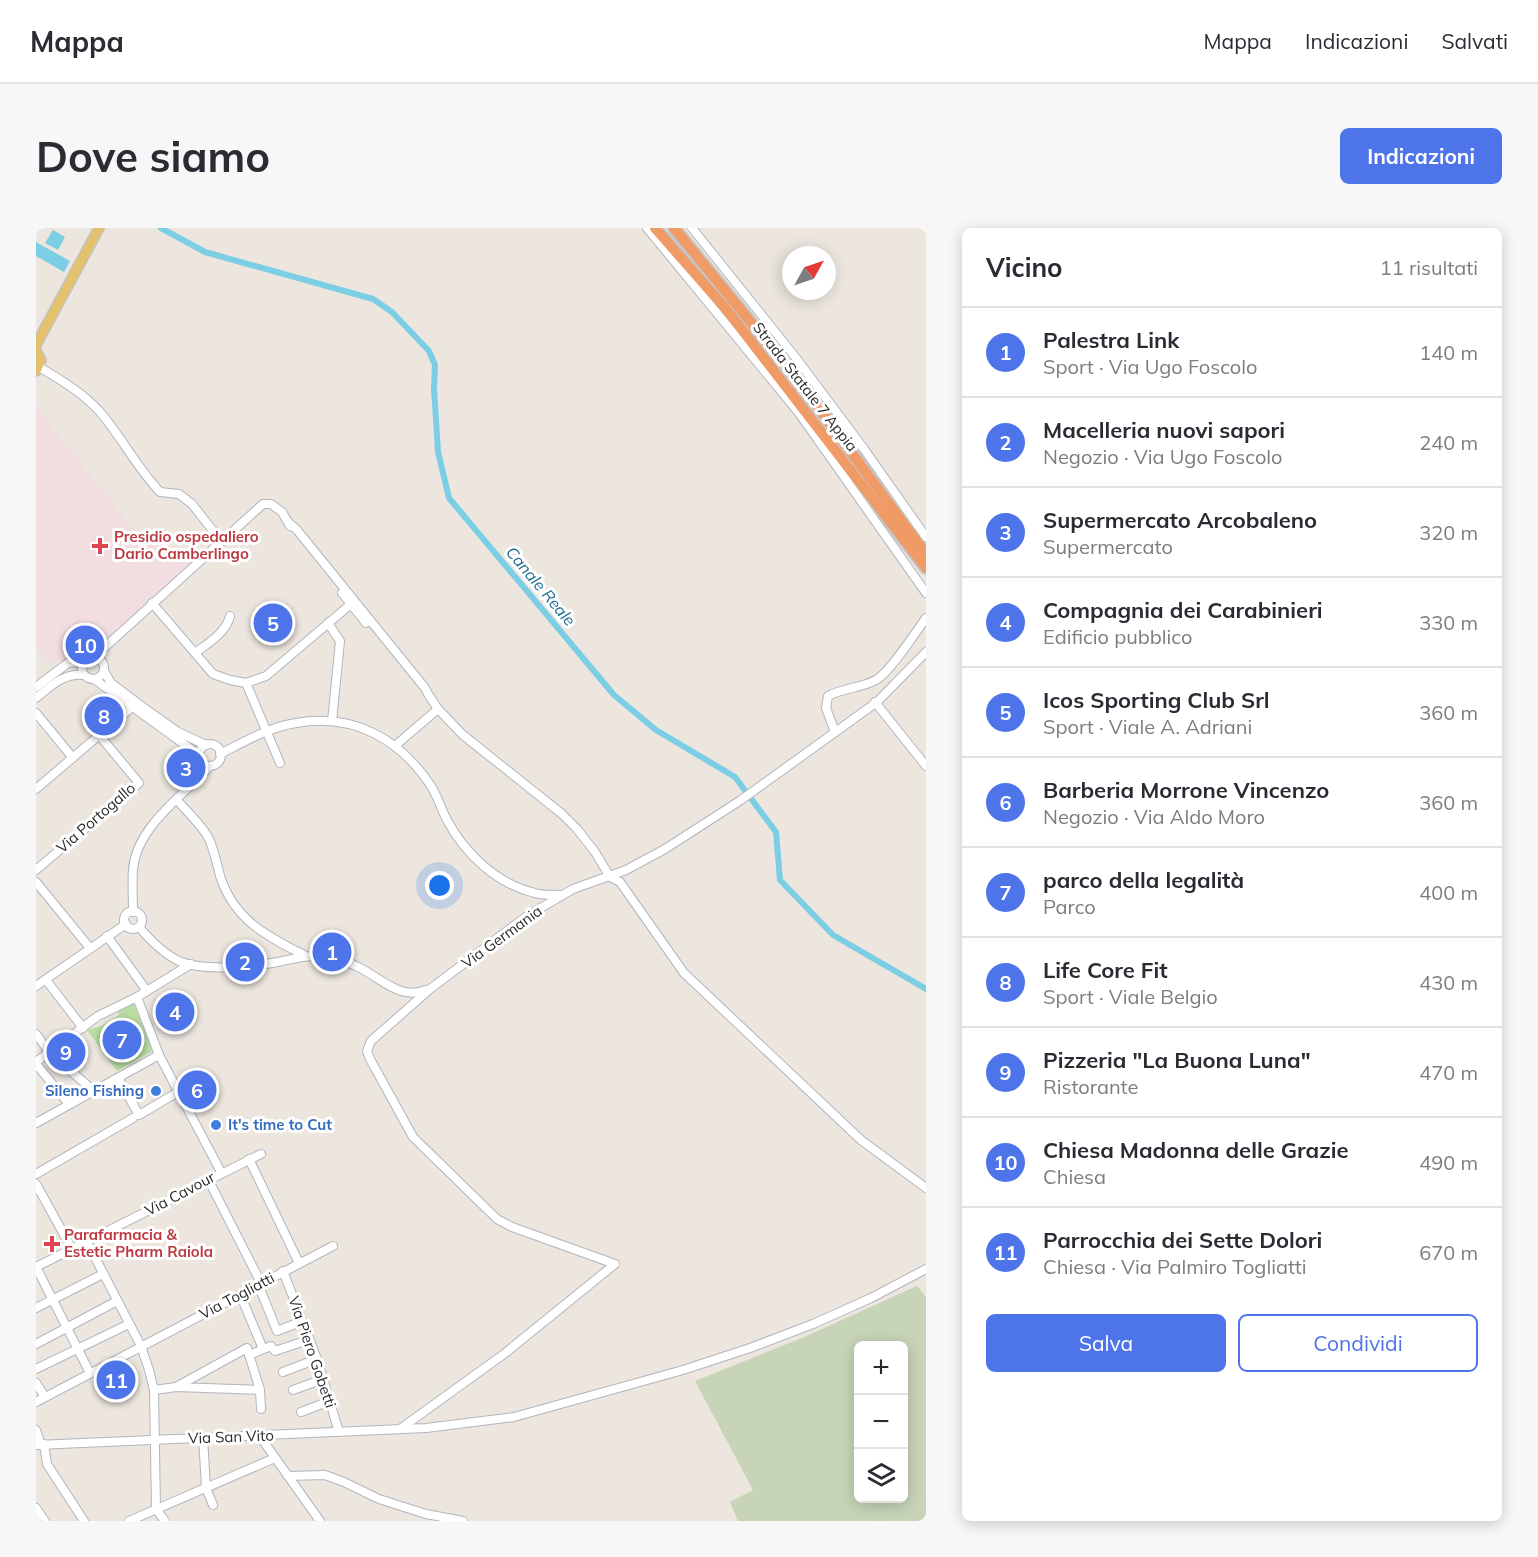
<!DOCTYPE html>
<html lang="it">
<meta charset="utf-8">
<style>
body{margin:0;font-family:Mulish,sans-serif;background:#f7f7f7;color:#2b2b33}
.controls{position:absolute;right:18px;bottom:18px;display:grid;overflow:hidden;border-radius:9px;box-shadow:0 3px 15px #0003}
.controls button{width:54px;height:54px;display:grid;place-items:center;padding:0;border:0;border-bottom:2px solid #e1e1e2;background:#fff;color:#2b2b33;font:30px sans-serif}
.compass{position:absolute;left:746px;top:18px;width:54px;height:54px;border-radius:50%;background:#fff;box-shadow:0 3px 15px #0003;rotate:50deg}
.you{position:absolute;left:404px;top:658px;width:21px;height:21px;margin:-15px;border:4px solid #fff;border-radius:50%;background:#1a73e8;box-shadow:0 0 0 9px #1a73e833}
.badge{display:grid;place-items:center;width:39px;height:39px;border-radius:50%;background:#4e74ea;color:#fff;font-size:20px;font-weight:700}
.pin{position:absolute;translate:-50% -50%;border:3px solid #fff;box-shadow:0 2px 6px #0006}
.list{margin:0;padding:0;list-style:none}
h2{display:flex;justify-content:space-between;align-items:center;height:78px;margin:0;padding:0 24px;font-size:26px}
h2 small{font-size:20px;font-weight:400;color:#7c7c81}
.list li{display:grid;grid-template-columns:39px 1fr auto;gap:18px;align-items:center;box-sizing:border-box;height:90px;padding:0 24px;border-top:2px solid #e1e1e2}
.list b{display:block;font-size:22px;white-space:nowrap}
.list p{margin:0;font-size:20px;white-space:nowrap;color:#7c7c81}
.list em{font-size:20px;font-style:normal;color:#7c7c81}
.actions{display:flex;gap:12px;padding:18px 24px}
.actions a{flex:1;padding:14px 0;border:2px solid #4e74ea;border-radius:9px;text-align:center;font-size:21px;color:#4e74ea}
.actions .main{background:#4e74ea;color:#fff}
.icon{flex:none;width:33px;height:33px;fill:none;stroke:currentColor;stroke-width:2;stroke-linecap:round;stroke-linejoin:round}
.map{position:relative;flex:none;width:890px;height:1293px;overflow:hidden;border-radius:9px}
header{display:flex;align-items:center;gap:36px;box-sizing:border-box;height:84px;padding:0 30px;background:#fff;border-bottom:2px solid #e1e1e2}
header strong{font-size:28px}
nav{display:flex;gap:33px;margin-inline-start:auto;font-size:21px}
.intro{display:flex;align-items:center;justify-content:space-between;box-sizing:border-box;height:144px;padding:0 36px}
h1{margin:0;font-size:42px}
.button{padding:15px 27px;border-radius:9px;background:#4e74ea;color:#fff;font-size:21px;font-weight:700}
main{display:flex;gap:36px;padding:0 36px}
aside{flex:1;background:#fff;border-radius:9px;box-shadow:0 3px 15px #0003}
.map>svg:first-child{display:block}
</style>
<header>
<strong>Mappa</strong>
<nav><a>Mappa</a><a>Indicazioni</a><a>Salvati</a></nav>
</header>
<div class="intro"><h1>Dove siamo</h1><a class="button">Indicazioni</a></div>
<main>
<div class="map">
<svg width="890" height="1293" viewBox="0 0 890 1293">
<rect width="100%" height="100%" fill="#ece6df"/>
<!-- medical -->
<path fill="#f2dde0" d="M0 179 100 304 157 332 51 428 13 435 0 419Z"/>
<!-- green -->
<path fill="#b9dda1" d="M97 774 117 823 81 843 51 802 65 798 83 787 82 783Z"/>
<!-- cemetery -->
<path fill="#c7d4b8" fill-rule="evenodd" d="M881 1058 890 1069V1293H702L694 1274 717 1262 659 1153 768 1109ZM822 1118H867V1270H822Z"/>
<!-- water -->
<g fill="#7ccee4">
<path d="M17 2 29 9 22 22 9 15Z"/>
<path d="M0 14 34 33 28 44 0 28Z"/>
</g>
<g fill="none" stroke-linecap="round" stroke-linejoin="round">
<!-- canal -->
<path stroke="#7ccee4" stroke-width="6" d="M125 0 169 24 337 71 356 84 393 123 399 137 398 160 402 224 413 270 578 467 620 502 699 549 740 604 744 652 797 707 890 761"/>
<defs>
<g id="minor">
<path d="M611 0 763 185 890 365"/>
<path d="M656 0 760 130 828 221 890 309"/>
<path d="M3 139C27 153 52 168 69 190 88 214 103 242 124 264L143 266 156 276 185 313"/>
<path d="M252 294 261 302 389 460 392 466 402 481 427 507 526 586 541 601 559 624 574 649 584 654 648 745 825 912 890 960"/>
<path d="M306 365 330 395"/>
<path d="M116 375 177 446 194 452 210 455 230 448 315 376"/>
<path d="M292 395 304 413 296 493"/>
<path d="M159 425C172 415 190 405 194 388"/>
<circle cx="57" cy="440" r="11"/>
<path d="M58 429 227 276H235L246 284 254 298"/>
<path d="M68 443 75 455 104 477 142 504 170 517"/>
<path d="M58 451 163 527"/>
<path d="M210 455 244 535"/>
<path d="M0 459 32 435 47 434"/>
<path d="M0 470C15 458 27 445 48 447"/>
<path d="M839 474 890 538"/>
<path d="M0 485 37 530"/>
<path d="M799 504 790 480 792 468C807 460 825 460 840 452 855 443 879 405 890 390"/>
<circle cx="174" cy="527" r="11"/>
<path d="M360 517 402 481"/>
<path d="M184 526C208 514 233 499 260 495 318 485 364 511 395 558 402 569 405 581 411 592 429 626 461 656 499 665 508 668 518 666 526 667"/>
<path d="M0 561 95 480"/>
<path d="M141 572C151 584 166 597 173 611 179 624 181 638 185 651 200 693 231 708 268 727"/>
<path d="M0 642 103 555 63 507"/>
<path d="M0 654 54 720"/>
<circle cx="97" cy="692" r="9"/>
<path d="M97 684C97 670 96 655 97 641 101 598 147 568 174 538"/>
<path d="M103 699C114 712 129 727 145 734 168 743 212 739 236 735 260 731 273 724 299 731 306 732 314 735 320 738 343 748 363 773 390 762"/>
<path d="M71 708 111 763"/>
<path d="M10 752 47 800"/>
<path d="M0 758 90 696"/>
<path d="M101 769 123 827 185 944"/>
<path d="M0 806 14 825 58 863"/>
<path d="M0 834 62 788 101 769 155 736"/>
<path d="M0 836 33 876"/>
<path d="M82 850 103 887 142 864"/>
<path d="M0 895 123 827"/>
<path d="M213 931 263 1035"/>
<path d="M0 946 97 890"/>
<path d="M172 951 225 1055"/>
<path d="M0 956 36 1021"/>
<path d="M51 1014 105 1118 113 1142 118 1162 120 1281 129 1293"/>
<path d="M0 1039 225 926"/>
<path d="M0 1039 54 1145"/>
<path d="M247 1043 281 1131 303 1204"/>
<path d="M222 1056 241 1103 259 1096"/>
<path d="M204 1066 227 1121"/>
<path d="M0 1080 67 1046"/>
<path d="M0 1116 81 1073"/>
<path d="M213 1127 235 1118 239 1123 266 1114"/>
<path d="M0 1141 93 1096"/>
<path d="M247 1144 273 1134"/>
<path d="M0 1155 9 1169"/>
<path d="M118 1162 140 1159 224 1162 211 1120 140 1159"/>
<path d="M224 1162 225 1181"/>
<path d="M257 1162 279 1154"/>
<path d="M0 1174 297 1018"/>
<path d="M265 1184 286 1176"/>
<path d="M364 1201 468 1126 579 1036 476 999 461 991 377 909 334 831 331 823 335 813 394 761 491 688 537 661 590 642 629 621 705 572 841 474 890 424"/>
<path d="M0 1202 5 1217"/>
<path d="M223 1207 284 1293"/>
<path d="M167 1209 170 1260 177 1277"/>
<path d="M8 1216 11 1236 48 1293"/>
<path d="M0 1217 390 1200 478 1189 647 1142 714 1120 777 1096 835 1070 890 1041"/>
<path d="M252 1248 289 1247 308 1254 343 1271 390 1286 427 1293"/>
<path d="M0 1280 9 1293"/>
<path d="M93 1293 239 1230"/>
</g>
<g id="major">
<path d="M0 117 63 0"/>
<path d="M0 123 5 132 0 143"/>
</g>
<g id="highway">
<path d="M619 0 690 81 890 340"/>
<path d="M638 0 762 152 890 326"/>
</g>
</defs>
<!-- minor casing -->
<use href="#minor" stroke="#b2b5be" stroke-width="10"/>
<!-- major casing -->
<use href="#major" stroke="#c4c4c4" stroke-width="12"/>
<!-- highway casing -->
<use href="#highway" stroke="#c4c4c4" stroke-width="14"/>
<!-- minor -->
<use href="#minor" stroke="#fff" stroke-width="8"/>
<!-- major -->
<use href="#major" stroke="#e4c16c" stroke-width="9"/>
<!-- highway -->
<use href="#highway" stroke="#f09a66" stroke-width="10"/>
</g>
<!-- markers -->
<g fill="#e0444e" stroke="#fff" stroke-width="2">
<path d="M61 309h6v6h6v6h-6v6h-6v-6h-6v-6h6z"/>
<path d="M13 1007h6v6h6v6h-6v6h-6v-6h-6v-6h6z"/>
</g>
<g fill="#3f7fe0" stroke="#fff" stroke-width="2">
<circle cx="120" cy="863" r="6"/>
<circle cx="180" cy="897" r="6"/>
</g>
<g text-anchor="middle" stroke-width="6" stroke-linejoin="round" paint-order="stroke">
<!-- street labels -->
<g font-size="15" fill="#2b2b2b" stroke="#fff">
<text transform="translate(769 159) rotate(52)" y="5">Strada Statale 7 Appia</text>
<text transform="translate(60 590) rotate(-41)" y="5">Via Portogallo</text>
<text transform="translate(466 709) rotate(-36)" y="5">Via Germania</text>
<text transform="translate(144 966) rotate(-28)" y="5">Via Cavour</text>
<text transform="translate(201 1068) rotate(-28)" y="5">Via Togliatti</text>
<text transform="translate(276 1124) rotate(71)" y="5">Via Piero Gobetti</text>
<text transform="translate(195 1209) rotate(-2)" y="5">Via San Vito</text>
</g>
<!-- health labels -->
<g font-size="15" font-weight="bold" fill="#be3a42" stroke="#fff" text-anchor="start">
<text x="78" y="314">Presidio ospedaliero<tspan x="78" dy="17">Dario Camberlingo</tspan></text>
<text x="28" y="1012">Parafarmacia &amp;<tspan x="28" dy="17">Estetic Pharm Raiola</tspan></text>
</g>
<!-- shop labels -->
<g font-size="15" font-weight="bold" fill="#366cbe" stroke="#fff" text-anchor="end">
<text x="108" y="868">Sileno Fishing</text>
<text x="192" y="902" text-anchor="start">It's time to Cut</text>
</g>
<!-- water labels -->
<g font-size="16" font-style="italic" fill="#1a6f91" stroke="#fff">
<text transform="translate(505 358) rotate(50)" y="6">Canale Reale</text>
</g>
</g>
</svg>
<div class="controls">
<button>+</button>
<button>−</button>
<button><svg class="icon" aria-label="layers" viewBox="0 0 24 24"><path d="M12 4l9 5-9 5-9-5zM3 14l9 5 9-5"/></svg></button>
</div>
<svg class="compass" viewBox="-18 -18 36 36"><path d="M0-13l5 13h-10z" fill="#e53935"/><path d="M0 13l5-13h-10z" fill="#7c7c81"/></svg>
<div class="you"></div>
<div class="pin badge" style="left:296px;top:724px">1</div>
<div class="pin badge" style="left:209px;top:734px">2</div>
<div class="pin badge" style="left:150px;top:540px">3</div>
<div class="pin badge" style="left:139px;top:784px">4</div>
<div class="pin badge" style="left:237px;top:395px">5</div>
<div class="pin badge" style="left:161px;top:862px">6</div>
<div class="pin badge" style="left:86px;top:812px">7</div>
<div class="pin badge" style="left:68px;top:488px">8</div>
<div class="pin badge" style="left:30px;top:824px">9</div>
<div class="pin badge" style="left:49px;top:417px">10</div>
<div class="pin badge" style="left:80px;top:1152px">11</div>
</div>
<aside>
<h2>Vicino<small>11 risultati</small></h2>
<ul class="list">
<li><span class="badge">1</span><div><b>Palestra Link</b><p>Sport · Via Ugo Foscolo</p></div><em>140 m</em></li>
<li><span class="badge">2</span><div><b>Macelleria nuovi sapori</b><p>Negozio · Via Ugo Foscolo</p></div><em>240 m</em></li>
<li><span class="badge">3</span><div><b>Supermercato Arcobaleno</b><p>Supermercato</p></div><em>320 m</em></li>
<li><span class="badge">4</span><div><b>Compagnia dei Carabinieri</b><p>Edificio pubblico</p></div><em>330 m</em></li>
<li><span class="badge">5</span><div><b>Icos Sporting Club Srl</b><p>Sport · Viale A. Adriani</p></div><em>360 m</em></li>
<li><span class="badge">6</span><div><b>Barberia Morrone Vincenzo</b><p>Negozio · Via Aldo Moro</p></div><em>360 m</em></li>
<li><span class="badge">7</span><div><b>parco della legalità</b><p>Parco</p></div><em>400 m</em></li>
<li><span class="badge">8</span><div><b>Life Core Fit</b><p>Sport · Viale Belgio</p></div><em>430 m</em></li>
<li><span class="badge">9</span><div><b>Pizzeria &quot;La Buona Luna&quot;</b><p>Ristorante</p></div><em>470 m</em></li>
<li><span class="badge">10</span><div><b>Chiesa Madonna delle Grazie</b><p>Chiesa</p></div><em>490 m</em></li>
<li><span class="badge">11</span><div><b>Parrocchia dei Sette Dolori</b><p>Chiesa · Via Palmiro Togliatti</p></div><em>670 m</em></li>
</ul>
<div class="actions"><a class="main">Salva</a><a>Condividi</a></div>
</aside>
</main>
